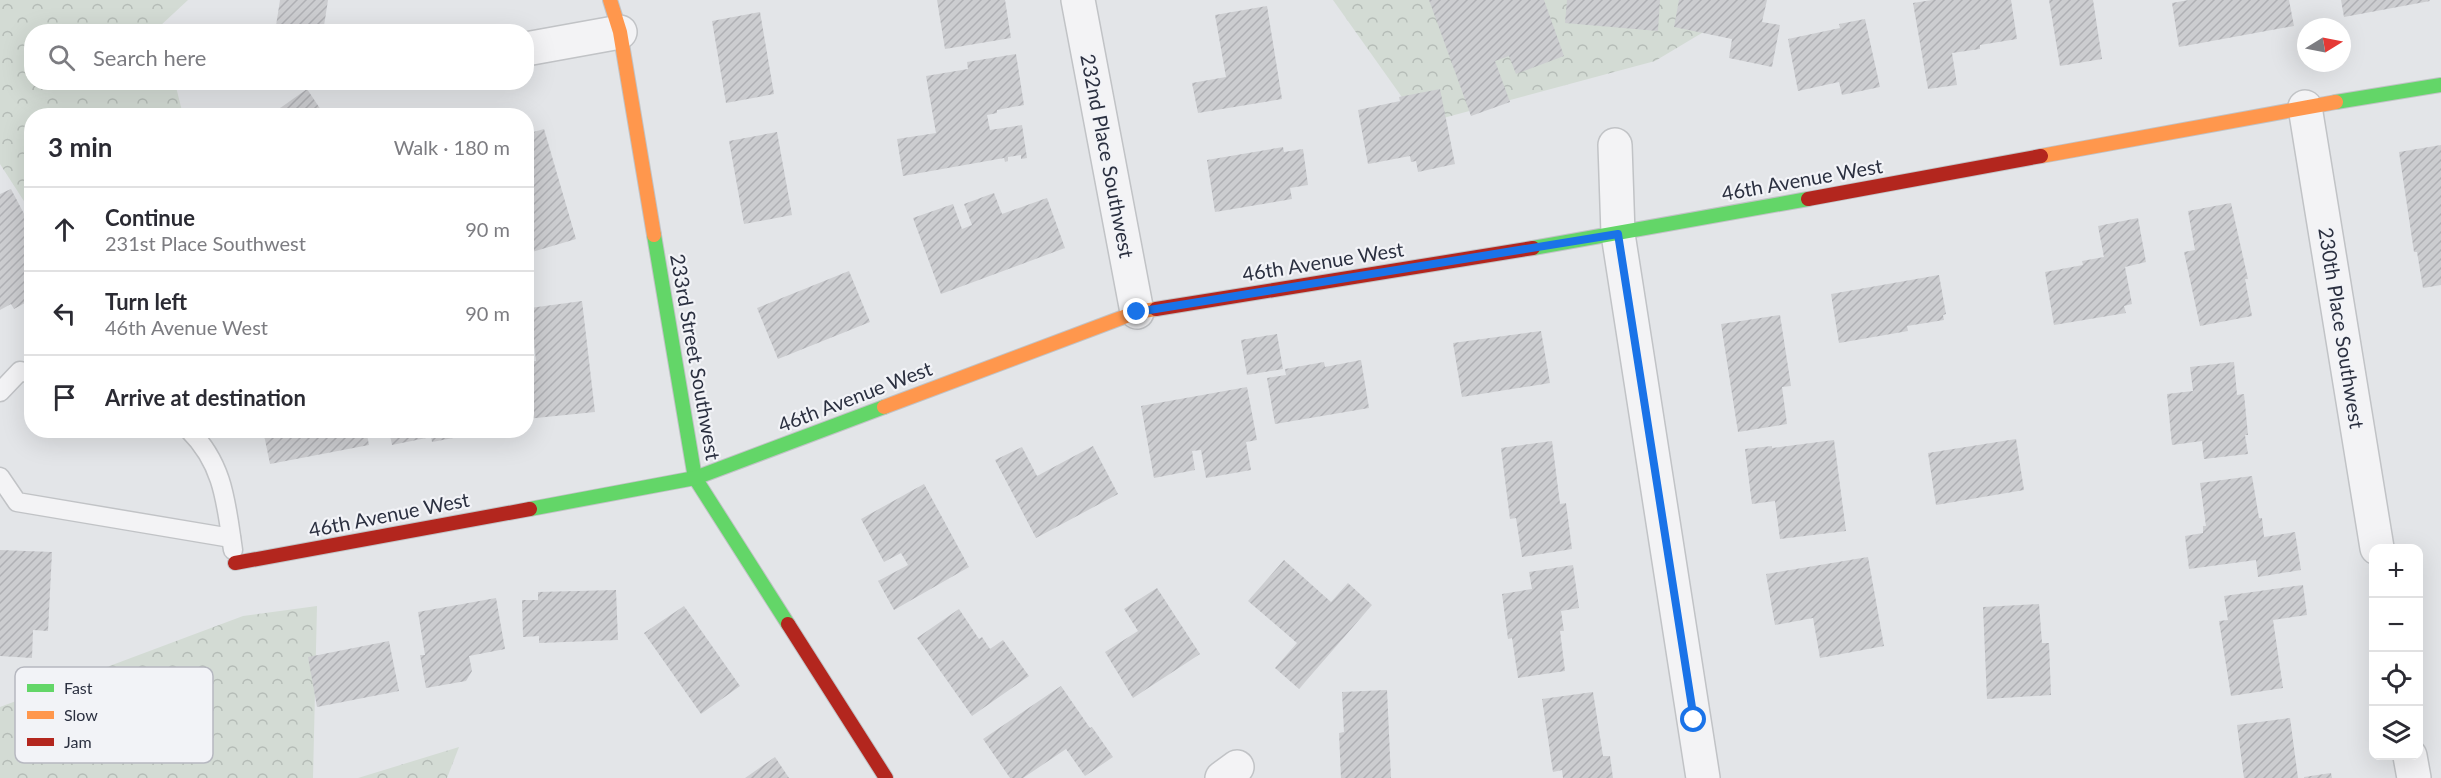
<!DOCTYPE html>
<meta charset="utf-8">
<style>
body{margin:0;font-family:Lato,sans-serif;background:#f7f7f7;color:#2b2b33}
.controls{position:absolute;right:18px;bottom:18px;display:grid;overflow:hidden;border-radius:12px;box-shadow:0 6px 24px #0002}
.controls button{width:54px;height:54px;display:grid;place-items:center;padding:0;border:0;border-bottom:2px solid #e1e1e2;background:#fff;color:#2b2b33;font:30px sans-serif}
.compass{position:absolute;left:2297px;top:18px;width:54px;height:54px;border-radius:50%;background:#fff;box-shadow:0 6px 24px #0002;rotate:80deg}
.stop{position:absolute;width:18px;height:18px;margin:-14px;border:4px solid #1a73e8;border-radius:50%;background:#fff}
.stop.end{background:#1a73e8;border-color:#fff;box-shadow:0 2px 6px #0008}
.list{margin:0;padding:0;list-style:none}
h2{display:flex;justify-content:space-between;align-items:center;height:78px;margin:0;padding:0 24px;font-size:26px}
h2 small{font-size:20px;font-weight:400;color:#7c7c81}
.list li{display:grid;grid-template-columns:39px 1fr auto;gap:18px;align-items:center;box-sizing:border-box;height:84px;padding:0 24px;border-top:2px solid #e1e1e2}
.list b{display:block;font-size:22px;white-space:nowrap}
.list p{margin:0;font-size:20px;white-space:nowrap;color:#7c7c81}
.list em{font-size:20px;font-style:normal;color:#7c7c81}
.icon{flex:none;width:33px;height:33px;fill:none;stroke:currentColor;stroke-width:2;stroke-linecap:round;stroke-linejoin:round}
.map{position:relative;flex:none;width:2441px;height:778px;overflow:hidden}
.search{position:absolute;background:#fff;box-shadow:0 6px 24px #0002;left:24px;top:24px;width:510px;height:66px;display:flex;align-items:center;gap:15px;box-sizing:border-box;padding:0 21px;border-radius:24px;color:#7c7c81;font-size:22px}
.panel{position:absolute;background:#fff;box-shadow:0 6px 24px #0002;left:24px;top:108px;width:510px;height:330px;border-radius:24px}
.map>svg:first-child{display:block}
</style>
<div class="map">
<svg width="2441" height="778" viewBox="0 0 2441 778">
<defs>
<pattern id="forest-crowns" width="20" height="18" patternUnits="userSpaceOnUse" patternTransform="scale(1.5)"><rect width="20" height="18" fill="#d3dbd4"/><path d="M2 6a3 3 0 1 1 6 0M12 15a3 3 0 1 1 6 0" fill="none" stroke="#b5bcb7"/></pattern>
<pattern id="building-hatch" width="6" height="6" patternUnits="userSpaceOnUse" patternTransform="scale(1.5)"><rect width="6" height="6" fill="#cccdd0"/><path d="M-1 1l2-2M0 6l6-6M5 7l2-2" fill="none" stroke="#afb0b4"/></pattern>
</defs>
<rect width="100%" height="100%" fill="#e3e5e8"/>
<!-- forest -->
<g fill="url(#forest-crowns)">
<path d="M0 0H188L160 26 161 31 32 32V82L175 83 183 115 32 116 31 212 0 164Z"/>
<path d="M1333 0H1757L1655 61 1421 124Z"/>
<path d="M317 606 313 778H0V707L243 616Z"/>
<path d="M459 747 447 778H358Z"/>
</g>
<!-- building -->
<g fill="url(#building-hatch)">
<path d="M280 0H328L323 32H275Z"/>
<path d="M937 0H1005L1011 38 945 49Z"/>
<path d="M1429 0H1544L1564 56 1516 74 1509 56 1495 61 1510 102 1471 116Z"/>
<path d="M1567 0H1660L1658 31 1565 23Z"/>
<path d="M1679 0H1767L1762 22 1780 25 1772 67 1729 58 1732 39 1674 27Z"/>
<path d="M1932 0H2011L2017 39 1980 45V49L1952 53 1957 85 1928 89 1913 3Z"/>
<path d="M2049 0H2093L2102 59 2060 66Z"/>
<path d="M2189 0H2289L2294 26 2179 47 2172 3Z"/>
<path d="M2341 0H2429L2430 1 2344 17Z"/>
<path d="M1267 6 1282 99 1198 113 1192 83 1226 77 1215 15Z"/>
<path d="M760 12 774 94 726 103 712 21Z"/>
<path d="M1865 19 1880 87 1842 95 1839 82 1798 91 1788 39 1840 28 1839 24Z"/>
<path d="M1016 54 1024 105 997 110V113L987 115 990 130 1022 125 1027 158 1021 159V155L1008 157V161L1005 162 1004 158 903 176 897 139 936 133 926 76 968 69 967 62Z"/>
<path d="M307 89 325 116H269Z"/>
<path d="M1440 89 1455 164 1418 172 1416 161 1411 162 1410 156 1368 164 1358 110 1400 101 1399 97Z"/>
<path d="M544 129 576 239 532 252 526 233V134Z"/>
<path d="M777 132 792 215 744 224 729 141Z"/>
<path d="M2441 145V285L2423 288 2417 252H2414L2399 152Z"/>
<path d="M1283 147 1284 152 1303 149 1308 185 1290 188 1292 199 1215 212 1207 160Z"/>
<path d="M11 189 32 229V299L14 309 11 304 0 310V194Z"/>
<path d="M994 193 1002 214 1047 198 1065 248 941 294 913 218 953 204 962 229 972 225 964 204Z"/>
<path d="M2231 203 2248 279H2245L2252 316 2200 326 2184 252 2195 250 2188 211Z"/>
<path d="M2138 218 2146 262 2125 267 2132 304 2124 306 2126 313 2054 325 2045 272 2083 265 2082 261 2104 257 2098 226Z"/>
<path d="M849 271 870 322 778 359 757 308Z"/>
<path d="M1939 275 1946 314 1943 315 1944 320 1907 326 1908 331 1839 343 1831 294Z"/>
<path d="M582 301 595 412 526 419V362L536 361 530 308Z"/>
<path d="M1780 315 1791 386 1782 387 1787 424 1738 432 1721 324Z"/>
<path d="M1541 331 1550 383 1462 397 1453 343Z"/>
<path d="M1277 334 1283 369 1247 375 1241 340Z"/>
<path d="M1361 360 1369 408 1275 424 1267 378 1286 375 1285 369 1324 362 1325 367Z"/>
<path d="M2234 362 2237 395 2244 394 2248 435H2245L2248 454 2204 459 2202 441 2172 445 2167 394 2193 391 2190 367Z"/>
<path d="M1247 387 1257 440 1246 442 1251 470 1206 478 1201 450 1192 451 1195 470 1154 478 1141 406Z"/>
<path d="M263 430H366L369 445 270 464Z"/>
<path d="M389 430H468L469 435 432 442 431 437 392 445Z"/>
<path d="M2016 439 2024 490 1936 505 1928 453Z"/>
<path d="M1834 440 1846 531 1780 539 1775 501 1752 504 1745 449 1772 446V448Z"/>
<path d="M1552 441 1560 504 1566 503 1572 549 1522 557 1516 518 1510 519 1501 448Z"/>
<path d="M1093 446 1118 494 1036 538 995 460 1022 447 1037 476Z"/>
<path d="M2252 476 2259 518H2262L2264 537 2295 532 2301 570 2258 577 2256 560 2189 569 2185 536 2203 533V526H2206L2200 483Z"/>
<path d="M924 484 969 567 894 610 878 581 908 565 901 553 884 562 861 519Z"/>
<path d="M0 550 52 552 48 631 33 630 32 658 0 656Z"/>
<path d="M1868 557 1884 646 1820 658 1813 618 1775 625 1766 574Z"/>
<path d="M1284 560 1331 602 1348 583 1372 605 1299 689 1275 668 1297 643 1248 601Z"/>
<path d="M1573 565 1579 608 1561 611 1564 631H1560L1565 671 1518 678 1512 638 1508 639 1502 594 1532 589 1529 572Z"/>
<path d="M2303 585 2307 615 2273 620 2283 688 2231 696 2219 621 2228 620 2224 596Z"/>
<path d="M1157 588 1200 654 1133 698 1105 652 1138 631 1124 609Z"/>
<path d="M616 590 618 640 539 643V636L523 637 522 600H538V592Z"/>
<path d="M496 598 505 649 469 656 472 671 466 681 426 688 420 655H425L418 612Z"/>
<path d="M2039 604 2042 643H2049L2051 695 1987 699 1983 607Z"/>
<path d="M684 606 740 686 701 714 644 633Z"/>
<path d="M959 609 979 639 982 637 990 649 1003 640 1029 676 972 716 917 638Z"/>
<path d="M389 641 399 691 317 707 308 657Z"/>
<path d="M1061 686 1090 728 1092 727 1113 757 1085 776 1066 749 1023 778H1010L983 739Z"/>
<path d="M1387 690 1391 778H1341L1339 733 1344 732 1342 692Z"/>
<path d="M1593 692 1603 756H1610L1613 778H1563L1562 770 1553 772 1542 699Z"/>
<path d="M2290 718 2298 778H2244L2237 725Z"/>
<path d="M775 757 789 778H745Z"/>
<path d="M2331 773 2332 778H2304V777Z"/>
</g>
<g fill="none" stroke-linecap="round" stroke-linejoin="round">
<defs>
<g id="lane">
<path d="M0 392 20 371 32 374"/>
<path d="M189 430C224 465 226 503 233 550"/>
<path d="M0 477 17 502 231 538"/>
</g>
<g id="street">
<path d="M1078 0 1137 312"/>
<path d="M526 49 620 32"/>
<path d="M2305 107 2377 548"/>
<path d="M1615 145 1618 234 1703 778"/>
<path d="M2410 756 2414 778"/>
<path d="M1222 778 1237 767"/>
</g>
<g id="fast">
<path d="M2336 102 2441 85"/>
<path d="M654 235 695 478 788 624"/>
<path d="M1533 248 1808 199"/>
<path d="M530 509 695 478 884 407"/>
</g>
<g id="slow">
<path d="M610 0 620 32 654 235"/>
<path d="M2041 156 2336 102"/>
<path d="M884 407 1137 312 1156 309"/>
</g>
<g id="jam">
<path d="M1808 199 2041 156"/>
<path d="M1156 309 1533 248"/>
<path d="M235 563 530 509"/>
<path d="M788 624 886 778"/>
</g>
</defs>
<!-- lane casing -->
<use href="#lane" stroke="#c1c3c6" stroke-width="21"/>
<!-- street casing -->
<use href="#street" stroke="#c1c3c6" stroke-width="36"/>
<!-- fast casing -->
<use href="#fast" stroke="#c1c3c6" stroke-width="16"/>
<!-- slow casing -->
<use href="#slow" stroke="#c1c3c6" stroke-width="16"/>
<!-- jam casing -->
<use href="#jam" stroke="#c1c3c6" stroke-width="16"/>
<!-- lane -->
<use href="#lane" stroke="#f3f3f5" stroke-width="18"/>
<!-- street -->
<use href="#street" stroke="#f3f3f5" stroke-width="33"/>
<!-- fast -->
<use href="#fast" stroke="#63d668" stroke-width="14"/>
<!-- slow -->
<use href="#slow" stroke="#ff974d" stroke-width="14"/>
<!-- jam -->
<use href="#jam" stroke="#b3261e" stroke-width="14"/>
</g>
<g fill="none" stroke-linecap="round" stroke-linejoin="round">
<!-- route -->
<path stroke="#1a73e8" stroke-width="8" d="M1137 312 1618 234 1694 720"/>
</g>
<g text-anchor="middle" stroke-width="4.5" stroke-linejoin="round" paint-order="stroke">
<!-- street labels -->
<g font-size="20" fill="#2b3040" stroke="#f2f3f7">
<text transform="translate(1107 156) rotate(79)" y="7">232nd Place Southwest</text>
<text transform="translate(1802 180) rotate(-10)" y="7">46th Avenue West</text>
<text transform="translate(1323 262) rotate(-9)" y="7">46th Avenue West</text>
<text transform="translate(2341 328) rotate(81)" y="7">230th Place Southwest</text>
<text transform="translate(695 357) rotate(80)" y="7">233rd Street Southwest</text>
<text transform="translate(855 397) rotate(-21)" y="7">46th Avenue West</text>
<text transform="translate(389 515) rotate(-11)" y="7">46th Avenue West</text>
</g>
</g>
<!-- legend -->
<rect x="15" y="667" width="198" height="96" rx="9" fill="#f2f3f7" stroke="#b6b8c0" stroke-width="1.5"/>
<rect x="27" y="684" width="27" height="8" fill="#63d668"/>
<rect x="27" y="711" width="27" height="8" fill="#ff974d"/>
<rect x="27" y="738" width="27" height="8" fill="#b3261e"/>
<g font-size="16" fill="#2b3040">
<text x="64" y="694">Fast</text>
<text x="64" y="721">Slow</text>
<text x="64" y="748">Jam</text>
</g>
</svg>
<div class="controls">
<button>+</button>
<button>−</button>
<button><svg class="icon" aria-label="locate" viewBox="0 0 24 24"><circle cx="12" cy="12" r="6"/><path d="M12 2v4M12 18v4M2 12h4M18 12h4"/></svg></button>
<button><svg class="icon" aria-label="layers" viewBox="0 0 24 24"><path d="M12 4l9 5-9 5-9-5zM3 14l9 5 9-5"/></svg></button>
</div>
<svg class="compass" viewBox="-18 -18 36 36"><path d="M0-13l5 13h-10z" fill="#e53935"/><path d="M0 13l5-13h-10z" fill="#7c7c81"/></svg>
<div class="stop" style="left:1694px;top:720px"></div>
<div class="stop end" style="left:1137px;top:312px"></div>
<div class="search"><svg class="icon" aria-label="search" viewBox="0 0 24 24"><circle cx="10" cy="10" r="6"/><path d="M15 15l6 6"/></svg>Search here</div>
<section class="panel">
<h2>3 min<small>Walk · 180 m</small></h2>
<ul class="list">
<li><svg class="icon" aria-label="ahead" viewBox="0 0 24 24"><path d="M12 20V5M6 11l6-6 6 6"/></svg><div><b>Continue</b><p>231st Place Southwest</p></div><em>90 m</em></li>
<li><svg class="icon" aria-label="left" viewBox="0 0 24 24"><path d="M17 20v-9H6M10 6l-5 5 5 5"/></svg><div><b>Turn left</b><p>46th Avenue West</p></div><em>90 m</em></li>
<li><svg class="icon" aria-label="arrive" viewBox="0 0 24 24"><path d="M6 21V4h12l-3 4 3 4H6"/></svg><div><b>Arrive at destination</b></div></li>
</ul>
</section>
</div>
